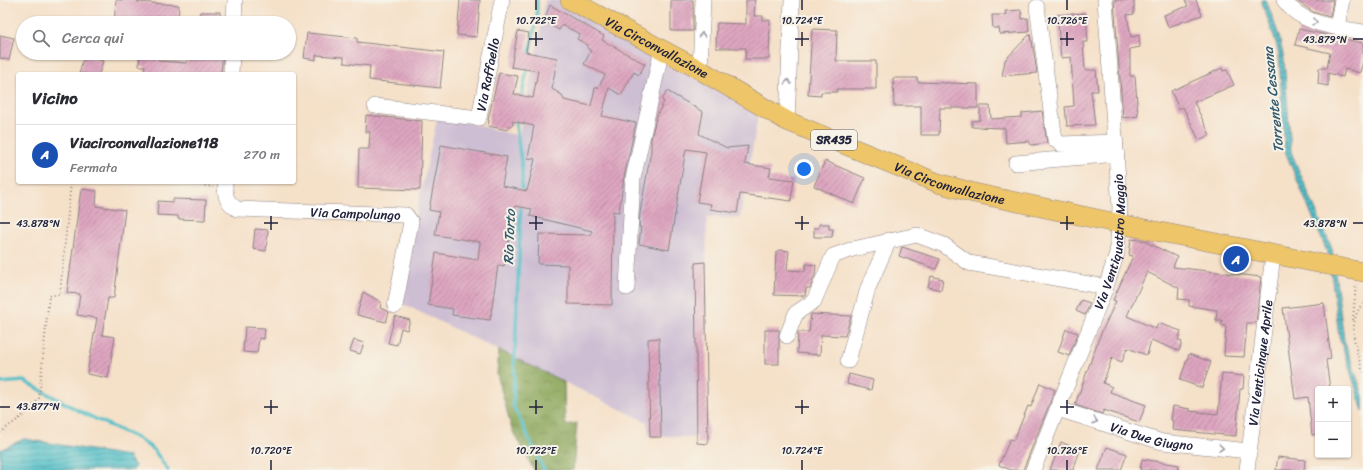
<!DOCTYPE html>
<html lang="it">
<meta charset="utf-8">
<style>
body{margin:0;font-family:Sriracha,sans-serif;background:#f7f7f7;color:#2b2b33}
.controls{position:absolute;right:12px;bottom:12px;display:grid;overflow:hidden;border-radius:4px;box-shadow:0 1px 3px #0004}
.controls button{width:36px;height:36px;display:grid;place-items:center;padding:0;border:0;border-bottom:1px solid #e1e1e2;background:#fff;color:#2b2b33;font:20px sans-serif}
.you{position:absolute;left:804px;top:169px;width:14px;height:14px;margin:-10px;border:3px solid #fff;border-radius:50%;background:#1a73e8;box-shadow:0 0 0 6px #1a73e833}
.badge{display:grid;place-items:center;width:26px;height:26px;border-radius:50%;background:#0b8043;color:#fff;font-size:13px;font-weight:700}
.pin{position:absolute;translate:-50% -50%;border:2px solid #fff;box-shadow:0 1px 4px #0006}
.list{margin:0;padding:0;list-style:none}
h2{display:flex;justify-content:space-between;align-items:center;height:52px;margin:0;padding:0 16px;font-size:17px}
h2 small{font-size:13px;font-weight:400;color:#7c7c81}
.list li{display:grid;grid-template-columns:26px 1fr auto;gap:12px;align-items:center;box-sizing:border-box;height:60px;padding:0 16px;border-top:1px solid #e1e1e2}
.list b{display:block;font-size:15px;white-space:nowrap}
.list p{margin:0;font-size:13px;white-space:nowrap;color:#7c7c81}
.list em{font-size:13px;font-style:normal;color:#7c7c81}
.icon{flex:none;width:22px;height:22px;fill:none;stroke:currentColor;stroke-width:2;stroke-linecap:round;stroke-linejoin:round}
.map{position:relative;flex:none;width:1363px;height:470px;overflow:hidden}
.search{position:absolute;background:#fff;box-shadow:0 1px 3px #0004;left:16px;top:16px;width:280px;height:44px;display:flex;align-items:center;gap:10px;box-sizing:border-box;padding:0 14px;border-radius:22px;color:#7c7c81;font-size:15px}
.panel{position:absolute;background:#fff;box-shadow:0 1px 3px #0004;left:16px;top:72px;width:280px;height:112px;border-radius:4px}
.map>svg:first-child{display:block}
</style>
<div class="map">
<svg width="1363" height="470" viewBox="0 0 1363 470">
<defs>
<pattern id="forest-crowns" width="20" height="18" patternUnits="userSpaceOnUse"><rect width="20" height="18" fill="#89a558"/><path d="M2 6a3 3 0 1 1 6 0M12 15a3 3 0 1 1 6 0" fill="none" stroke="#70864a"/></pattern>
<pattern id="water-rules" width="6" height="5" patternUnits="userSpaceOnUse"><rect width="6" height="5" fill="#52c0c9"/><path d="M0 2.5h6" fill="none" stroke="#449ca4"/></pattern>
<pattern id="building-hatch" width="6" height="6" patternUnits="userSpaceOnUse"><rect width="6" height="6" fill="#dea6c0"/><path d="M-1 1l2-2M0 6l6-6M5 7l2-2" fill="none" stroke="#b4879d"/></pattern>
</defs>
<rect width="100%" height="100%" fill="#f7f3e8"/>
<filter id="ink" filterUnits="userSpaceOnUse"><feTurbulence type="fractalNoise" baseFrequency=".025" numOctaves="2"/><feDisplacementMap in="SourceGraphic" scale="8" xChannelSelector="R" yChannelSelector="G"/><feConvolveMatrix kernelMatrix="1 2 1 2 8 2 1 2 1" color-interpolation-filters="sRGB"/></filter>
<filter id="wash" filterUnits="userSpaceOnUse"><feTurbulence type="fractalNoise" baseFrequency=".012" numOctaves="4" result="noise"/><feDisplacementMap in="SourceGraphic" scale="16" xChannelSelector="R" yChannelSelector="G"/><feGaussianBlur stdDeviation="0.9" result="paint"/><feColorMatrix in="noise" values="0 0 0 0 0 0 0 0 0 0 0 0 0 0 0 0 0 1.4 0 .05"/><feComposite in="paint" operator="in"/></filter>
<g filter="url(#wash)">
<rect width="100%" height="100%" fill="#f5e0c8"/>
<!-- industrial -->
<path fill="#cdbed3" d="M545 0H562L760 105 740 218 707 217 703 438 649 435 647 422 401 303 416 214 438 115 519 136 540 32Z"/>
<!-- forest -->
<path fill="url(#forest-crowns)" stroke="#56644a" d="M499 350 564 382 565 425 577 423 573 470H534L512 430 497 374Z"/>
<!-- water -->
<g fill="url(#water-rules)" stroke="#3a7182">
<path d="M1261 0H1266L1279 36 1284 60 1291 152 1332 249 1344 340 1363 396V411L1339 336 1329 256 1285 151 1279 54 1275 39Z"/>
<path d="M24 439 128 456 135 466 134 470H0V450Z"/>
</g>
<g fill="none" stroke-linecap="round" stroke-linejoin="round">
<!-- stream -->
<g stroke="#52c0c9" stroke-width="3.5">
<path d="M529 56 537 17V0"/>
<path d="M521 99 528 66"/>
<path d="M518 117 516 126 522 169V195"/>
<path d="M521 203 513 405 544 470"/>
<path d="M0 383 24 381 83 413 139 439 154 450 168 470"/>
</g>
</g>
<g id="blocks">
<!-- building -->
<g fill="url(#building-hatch)">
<path d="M116 0H138V2L179 5 178 23H114Z"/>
<path d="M460 0H480L477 37 457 35Z"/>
<rect x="671" y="0" width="22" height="31"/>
<path d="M746 0H755L754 16H763V20H770L769 59H745L746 48H716L717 23 746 24Z"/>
<path d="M1114 0H1134V14L1127 15 1131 37 1139 35 1140 47 1130 49V76H1135L1138 116 1123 118Z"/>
<path d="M1185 0H1196L1202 15 1168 27 1164 15 1188 6Z"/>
<path d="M1296 0H1333L1330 17 1313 12Z"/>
<path d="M550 5 604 36 602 40 645 64 639 75 634 72 621 95 609 88 602 116 636 123 624 177 619 212 613 211 612 305 568 304V265L538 264 539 234 591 235 592 231 530 216 532 209 515 206 504 266 498 265 490 320 452 315 453 309 428 305 436 253 478 260 480 242 435 235 439 212 429 210 441 145 507 157 502 186 527 191 535 159 528 158 534 126 513 121 512 126H508V130L488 126 489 120H488L499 73 518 76 514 94 533 98 538 71 511 67 518 31 529 33 526 52 557 58 552 89 562 95 564 100 591 106 595 88H598L605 75 584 64 591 51 587 48 588 45 577 39 580 34 562 25 559 30 544 21Z"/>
<path d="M1021 10 1022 19 1028 18 1029 32 1000 34 999 28H993L992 15H1006L1005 11Z"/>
<path d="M200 12H220V23H199Z"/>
<path d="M1086 13 1088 42H1083L1085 70H1096L1098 91H1091L1095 125 1067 126 1065 107 1074 106 1071 57 1061 58 1057 15Z"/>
<path d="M812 29 837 30 836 61H876V89H837V92H821V96L808 95Z"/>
<path d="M1299 29 1363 43V61L1360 73 1345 69 1343 77 1328 73V86L1318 84 1319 68H1327L1330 53 1295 45Z"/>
<path d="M307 33 357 38V42L444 52 440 88 369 80 370 66 344 63V57L316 55V60L304 58Z"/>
<path d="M1030 34 1031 41H1032L1037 73 1002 76 1005 60Z"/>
<path d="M0 35 14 38 9 60 0 58Z"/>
<path d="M140 53H156L155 56 159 57V61L187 63V53H223L221 74H152V72L144 71 145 66H139Z"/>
<path d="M84 56 103 61 99 74H79Z"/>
<path d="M1222 68 1223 71 1227 70 1234 85 1194 102 1210 135 1199 140 1183 107 1179 109 1171 91Z"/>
<path d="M893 78H917L918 82 978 84V108H940L939 135H921V106H894Z"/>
<path d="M667 91 703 112 699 134 727 148 748 146 745 164 771 168 769 177 794 180 791 201 740 194 737 213 710 209 711 204 697 202 706 152 686 149 669 250 639 244 641 227H639L640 213 651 151V138L657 115 664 102 662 100Z"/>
<path d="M980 106H990L991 119 1022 117V113L1042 111 1047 143 1031 145 1029 141 1006 143 1005 128 972 127V121L980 120Z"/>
<path d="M366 115 422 121 420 190 358 188 359 149H369L370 132H365Z"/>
<path d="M825 161 865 178 854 204 814 186Z"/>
<path d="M81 189 97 191 96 206 125 210 114 298H108L102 335 115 337 108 378 87 374 97 318 77 315 80 294 67 293Z"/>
<path d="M173 199 206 200 205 220 178 219V216L157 215 158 201 173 202Z"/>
<path d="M819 224H829V229H833L832 237H814V228H819Z"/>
<path d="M255 229 268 230 266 251 253 249Z"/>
<path d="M1131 239 1148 241V243L1177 257 1173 267 1261 277 1256 323H1247L1244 357 1224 356 1226 326 1221 325 1222 320H1216L1217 310 1189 306V300L1178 299 1179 288 1147 272 1127 316 1156 329 1158 323 1181 331 1178 340 1182 342 1179 351 1151 340 1147 355 1127 348 1122 362 1112 358 1103 383 1112 387 1110 392 1146 405 1139 422 1104 410 1102 414 1075 405 1099 338 1116 301 1113 300 1133 256 1129 255Z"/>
<path d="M902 247 940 259 936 269 899 256Z"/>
<path d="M779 250 789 251 787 270 805 271 806 264 816 265 815 275 810 288H806L805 296 774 295 776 252Z"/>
<path d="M705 262 708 444 697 443 695 263Z"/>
<path d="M931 276 943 279 941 290 928 287Z"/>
<path d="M363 292 381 302 380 308 389 312 386 322 357 315Z"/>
<path d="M1081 300 1090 303 1085 315 1076 311Z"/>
<path d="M1324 303 1331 359 1326 360 1330 389H1318V434L1312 435 1308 397 1295 399 1283 308Z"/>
<path d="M811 314 851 316 845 336 821 335 820 355 797 353 798 332H809Z"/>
<path d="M395 316 410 320 407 330 401 328 397 345 388 343Z"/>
<path d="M245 327 265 328 264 339 259 338 257 353 243 352Z"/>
<path d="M1066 329 1078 333 1069 356 1058 352Z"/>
<rect x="765" y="330" width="14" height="34"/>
<path d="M659 338 661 437H650L648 339Z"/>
<path d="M354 340 364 343 360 354 350 351Z"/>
<path d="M1189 354 1211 362 1202 388 1180 380Z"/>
<path d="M849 374 873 380 871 390 847 384Z"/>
<path d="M1222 374 1244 376 1243 389H1240L1236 436 1172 430 1173 421 1171 420 1173 406 1190 409 1189 411 1218 414Z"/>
<path d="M1040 383 1055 390 1023 470H1011L999 465 1010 439 1014 440 1028 406 1031 407Z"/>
<path d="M1061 442 1080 450 1073 470H1050Z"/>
<path d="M1107 447 1127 454 1121 470H1098Z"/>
<path d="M1278 457 1305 460 1304 470H1276Z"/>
<path d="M1142 459 1179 465 1178 470H1140Z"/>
</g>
</g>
</g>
<g filter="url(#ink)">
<use href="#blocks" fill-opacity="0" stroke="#8c8182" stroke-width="1"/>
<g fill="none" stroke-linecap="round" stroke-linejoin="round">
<defs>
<g id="minor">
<path d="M1284 0C1301 25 1335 27 1363 32"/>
<path d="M1037 7 1055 140 1061 144 1116 142"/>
<path d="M234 23 235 0"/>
<path d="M1337 27 1342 0"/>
<path d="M700 70 703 0"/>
<path d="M231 74 232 53"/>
<path id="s1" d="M375 106 479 118 502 0"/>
<path d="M787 121 792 0"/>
<path d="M1016 163 1117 154"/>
<path id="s2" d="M225 182C225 195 225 201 237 209L406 215 411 222 395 306"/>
<path d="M627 288 633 179 662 49"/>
<path d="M787 336 796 313 814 301 833 256 853 249 917 235 944 245 969 263 1106 287"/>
<path d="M848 361 868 288 889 240"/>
<path id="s3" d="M1058 409 1162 442 1249 451"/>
<path id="s4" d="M1033 470 1106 287 1117 253 1120 208 1105 0"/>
<path id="s5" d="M1247 470 1273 255"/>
</g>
<g id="major">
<path id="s6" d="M570 0 700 70 787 121 938 183 974 193 1135 227 1363 272"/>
</g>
</defs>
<!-- minor casing -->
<use href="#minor" stroke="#8c8182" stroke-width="16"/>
<!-- major casing -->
<use href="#major" stroke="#8c8182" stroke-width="20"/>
<!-- path -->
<g stroke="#8c8182" stroke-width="2" stroke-dasharray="1 3" stroke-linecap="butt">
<path d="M181 182 213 187"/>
<path d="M1363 303C1346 324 1356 349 1363 372"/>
<path d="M1353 320 1356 284"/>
<path d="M0 433C14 421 29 414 39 398L49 296 60 294 71 182"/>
</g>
<!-- minor -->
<use href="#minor" stroke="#fff" stroke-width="15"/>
<!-- major -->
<use href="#major" stroke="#eec569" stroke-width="19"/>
</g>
<!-- one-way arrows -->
<defs><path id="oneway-chevron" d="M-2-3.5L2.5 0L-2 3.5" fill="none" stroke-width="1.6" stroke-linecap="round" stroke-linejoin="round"/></defs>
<g stroke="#9c9ca7">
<use href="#oneway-chevron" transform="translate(1315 22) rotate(15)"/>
<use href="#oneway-chevron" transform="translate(702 35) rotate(-87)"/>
<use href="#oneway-chevron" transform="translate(788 82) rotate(-87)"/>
<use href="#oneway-chevron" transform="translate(1095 421) rotate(18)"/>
<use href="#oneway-chevron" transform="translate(1221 448) rotate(6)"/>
</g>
</g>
<!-- ticks -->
<path fill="none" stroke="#22223b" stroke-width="1.5" d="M536 0V10M802 0V10M1067 0V10M536 32V46M802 32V46M1067 32V46M529 39H543M795 39H809M1060 39H1074M1353 39H1363M271 216V230M536 216V230M802 216V230M1067 216V230M0 223H10M264 223H278M529 223H543M795 223H809M1060 223H1074M1353 223H1363M271 400V414M536 400V414M802 400V414M1067 400V414M0 407H10M264 407H278M529 407H543M795 407H809M1060 407H1074M271 460V470M536 460V470M802 460V470M1067 460V470"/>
<g text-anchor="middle" stroke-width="4" stroke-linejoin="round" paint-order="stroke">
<!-- shield labels -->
<rect fill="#f7f3e8" stroke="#62616f" stroke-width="1" x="811" y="130" width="46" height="20" rx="3"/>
<g font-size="12" font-weight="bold" fill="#22223b">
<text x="834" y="144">SR435</text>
</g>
<!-- street labels -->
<g font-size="13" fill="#22223b" stroke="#f7f3e8">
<text dy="5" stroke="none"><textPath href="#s6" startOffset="99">Via Circonvallazione</textPath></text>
<text dy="5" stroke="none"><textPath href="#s1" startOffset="149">Via Raffaello</textPath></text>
<text dy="5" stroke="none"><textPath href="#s6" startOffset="423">Via Circonvallazione</textPath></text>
<text dy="5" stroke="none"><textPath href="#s2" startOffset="150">Via Campolungo</textPath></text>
<text dy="5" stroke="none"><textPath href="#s4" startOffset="243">Via Ventiquattro Maggio</textPath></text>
<text dy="5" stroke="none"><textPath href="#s5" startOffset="108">Via Venticinque Aprile</textPath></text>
<text dy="5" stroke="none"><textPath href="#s3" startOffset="98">Via Due Giugno</textPath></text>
</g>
<!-- water labels -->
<g font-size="14" font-style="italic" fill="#33596d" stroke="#f7f3e8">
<text transform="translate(1273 100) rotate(-96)" y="5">Torrente Cessana</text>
<text transform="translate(509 237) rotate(-88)" y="5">Rio Torto</text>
</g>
</g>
<g font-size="10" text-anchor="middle" fill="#22223b" stroke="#f7f3e8" stroke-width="4" stroke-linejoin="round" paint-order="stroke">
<text x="536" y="24">10.722°E</text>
<text x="802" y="24">10.724°E</text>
<text x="1067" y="24">10.726°E</text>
<text x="1325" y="43">43.879°N</text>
<text x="38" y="227">43.878°N</text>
<text x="1325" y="227">43.878°N</text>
<text x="38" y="410">43.877°N</text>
<text x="271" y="454">10.720°E</text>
<text x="536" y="454">10.722°E</text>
<text x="802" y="454">10.724°E</text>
<text x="1067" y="454">10.726°E</text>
</g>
</svg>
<div class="controls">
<button>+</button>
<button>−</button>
</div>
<div class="you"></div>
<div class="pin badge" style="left:1236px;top:259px;background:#1a4fb4">A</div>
<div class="search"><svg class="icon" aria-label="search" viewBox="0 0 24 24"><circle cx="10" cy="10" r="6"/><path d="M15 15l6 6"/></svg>Cerca qui</div>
<section class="panel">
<h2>Vicino<small></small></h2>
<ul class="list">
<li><span class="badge" style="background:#1a4fb4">A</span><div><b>Viacirconvallazione118</b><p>Fermata</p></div><em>270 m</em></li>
</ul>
</section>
</div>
